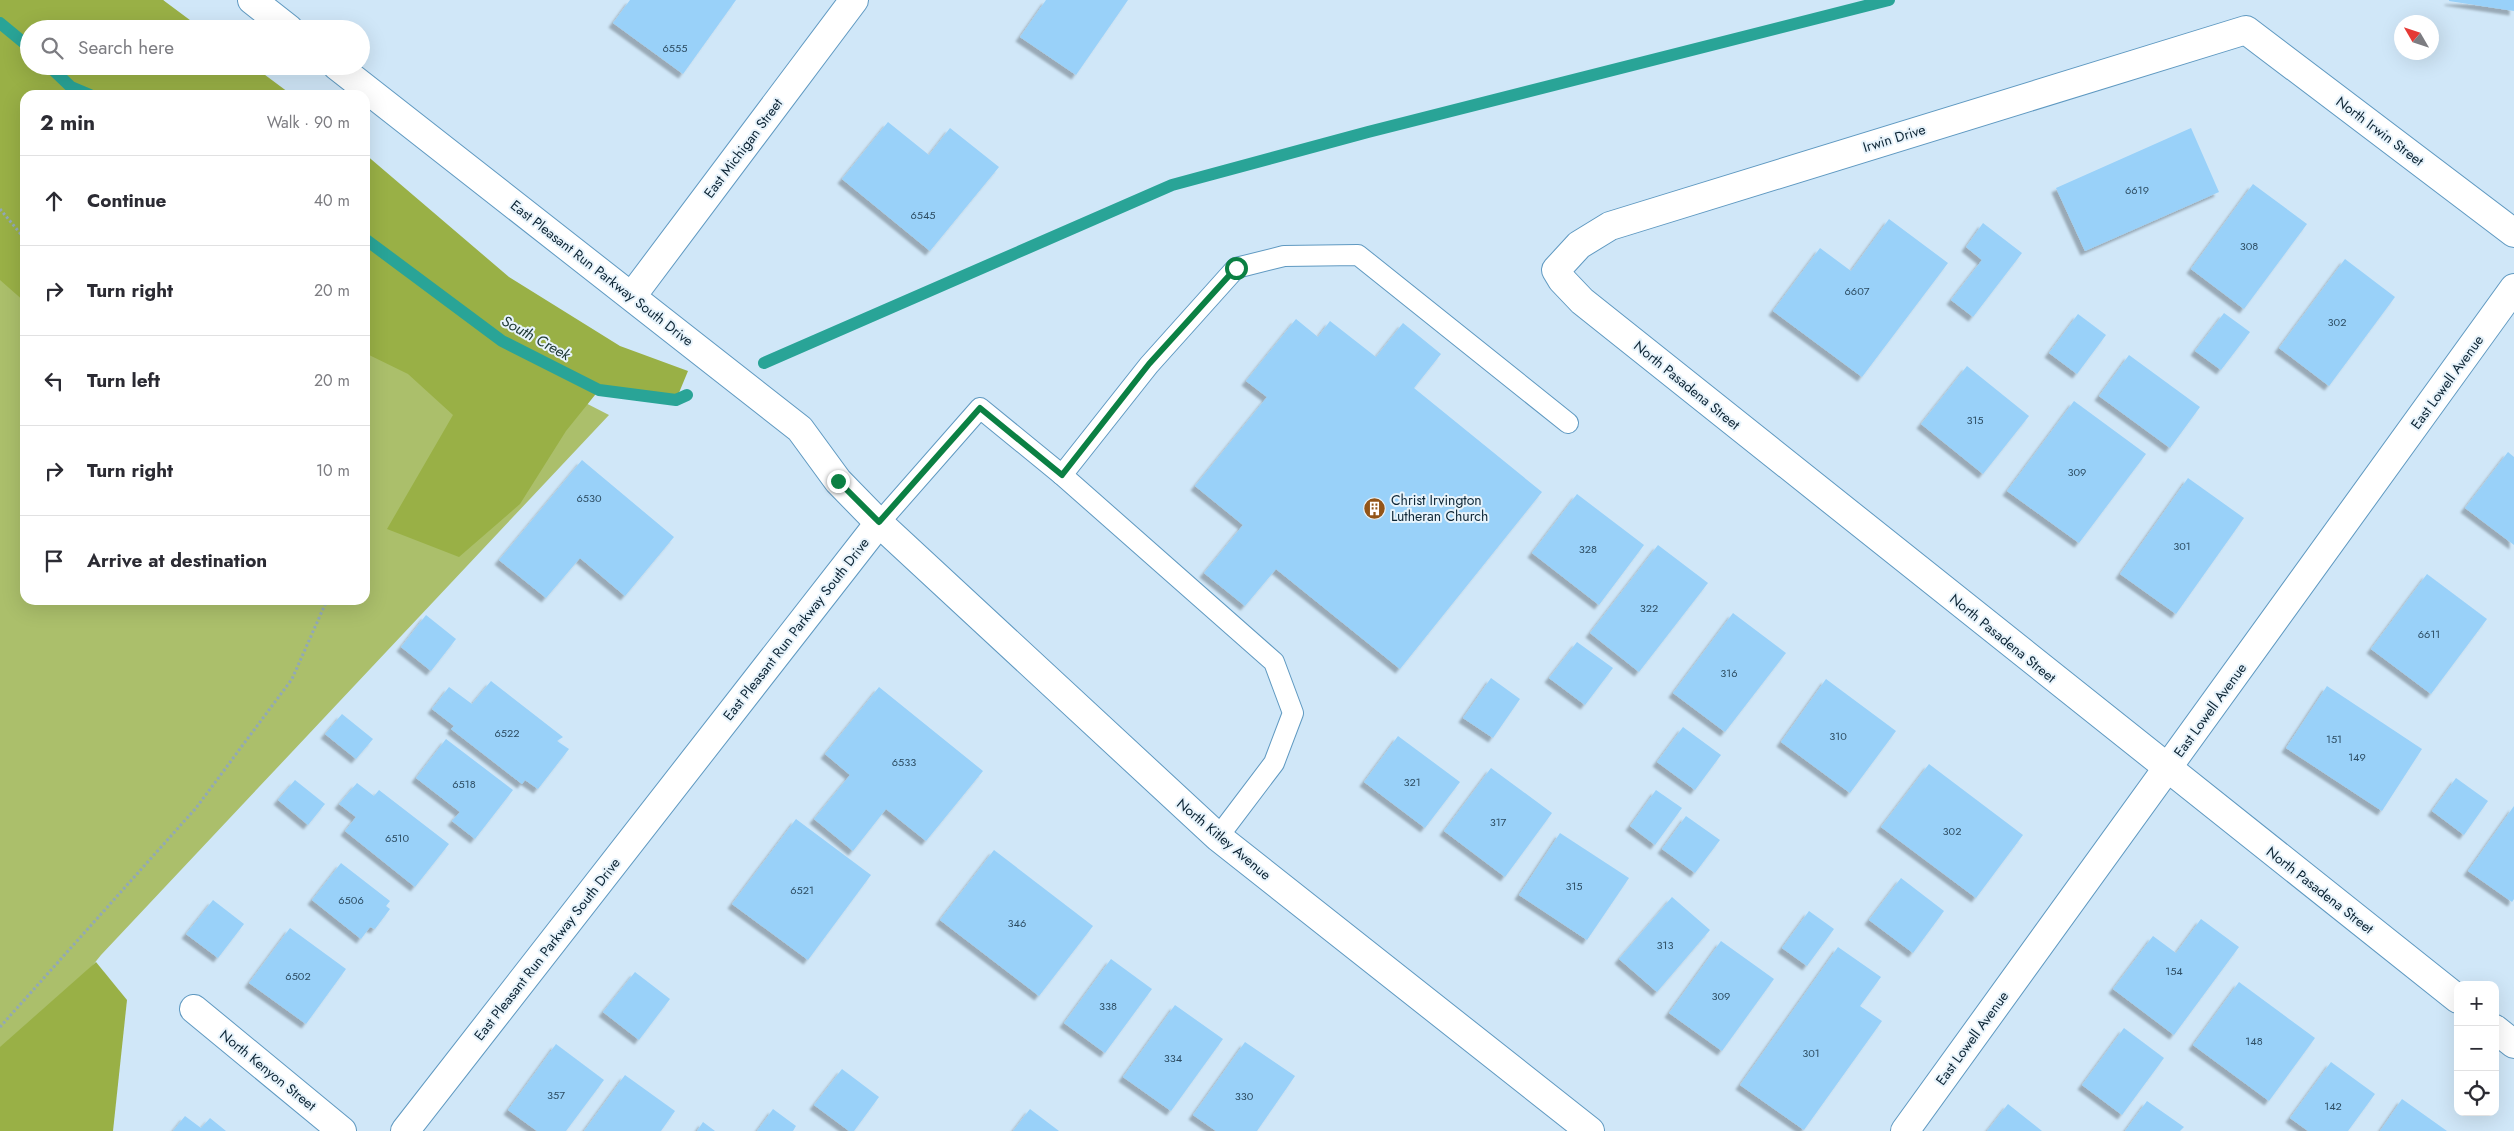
<!DOCTYPE html>
<meta charset="utf-8">
<style>
body{margin:0;font-family:Jost,sans-serif;background:#f7f7f7;color:#2b2b33}
.controls{position:absolute;right:15px;bottom:15px;display:grid;overflow:hidden;border-radius:10px;box-shadow:0 5px 20px #0002}
.controls button{width:45px;height:45px;display:grid;place-items:center;padding:0;border:0;border-bottom:1px solid #e1e1e2;background:#fff;color:#2b2b33;font:25px sans-serif}
.compass{position:absolute;left:2394px;top:15px;width:45px;height:45px;border-radius:50%;background:#fff;box-shadow:0 5px 20px #0002;rotate:309deg}
.stop{position:absolute;width:15px;height:15px;margin:-11px;border:4px solid #0b8043;border-radius:50%;background:#fff}
.stop.end{background:#0b8043;border-color:#fff;box-shadow:0 1px 5px #0008}
.list{margin:0;padding:0;list-style:none}
h2{display:flex;justify-content:space-between;align-items:center;height:65px;margin:0;padding:0 20px;font-size:21px}
h2 small{font-size:16px;font-weight:400;color:#7c7c81}
.list li{display:grid;grid-template-columns:32px 1fr auto;gap:15px;align-items:center;box-sizing:border-box;height:90px;padding:0 20px;border-top:1px solid #e1e1e2}
.list b{display:block;font-size:19px;white-space:nowrap}
.list em{font-size:16px;font-style:normal;color:#7c7c81}
.icon{flex:none;width:28px;height:28px;fill:none;stroke:currentColor;stroke-width:2;stroke-linecap:round;stroke-linejoin:round}
.map{position:relative;flex:none;width:2514px;height:1131px;overflow:hidden}
.search{position:absolute;background:#fff;box-shadow:0 5px 20px #0002;left:20px;top:20px;width:350px;height:55px;display:flex;align-items:center;gap:12px;box-sizing:border-box;padding:0 18px;border-radius:28px;color:#7c7c81;font-size:19px}
.panel{position:absolute;background:#fff;box-shadow:0 5px 20px #0002;left:20px;top:90px;width:350px;height:515px;border-radius:15px}
.map>svg:first-child{display:block}
</style>
<div class="map">
<svg width="2514" height="1131" viewBox="0 0 2514 1131">
<defs>
<filter id="shadow"><feDropShadow dx="-4.5" dy="4.5" stdDeviation="1" flood-color="#0004"/></filter>
</defs>
<rect width="100%" height="100%" fill="#d0e7f8"/>
<!-- green -->
<path fill="#abbf6b" d="M0 0H163L188 29H29V66L25 95V600H365V231L459 338 609 415 101 955 0 1080Z"/>
<!-- forest -->
<g fill="#99b046">
<path d="M0 0H163L202 29H29V66H253L292 95H25V302L0 280Z"/>
<path d="M365 154 509 277 620 346 688 371 676 400 599 390 566 431 520 504 459 557 387 529 453 415 408 374 365 353Z"/>
<path d="M96 962 127 1000 113 1131H0V1047Z"/>
</g>
<g fill="none" stroke-linecap="round" stroke-linejoin="round">
<!-- stream -->
<g stroke="#29a497" stroke-width="12">
<path d="M0 23 29 47"/>
<path d="M49 66 71 87 90 95"/>
<path d="M365 239 502 341 599 390 676 400 687 395"/>
<path d="M764 363 1172 185 1368 132 1889 0"/>
</g>
</g>
<!-- building -->
<g fill="#99d1f9" filter="url(#shadow)">
<path d="M630 0H736L683 74 613 23Z"/>
<path d="M1046 0H1128L1076 75 1020 37Z"/>
<path d="M2449 0H2514V11L2449 1Z"/>
<path d="M888 122 929 155 950 128 999 167 930 251 842 179Z"/>
<path d="M2191 128 2219 192 2085 251 2056 188Z"/>
<path d="M2253 184 2307 224 2244 309 2191 269Z"/>
<path d="M1889 219 1948 263 1862 377 1773 311 1820 248 1851 271Z"/>
<path d="M1983 223 2022 253 1973 317 1951 300 1982 260 1966 247Z"/>
<path d="M2345 259 2395 297 2329 386 2279 348Z"/>
<path d="M2224 313 2250 332 2221 370 2195 351Z"/>
<path d="M2078 314 2106 335 2077 374 2049 353Z"/>
<path d="M1296 319 1318 337 1330 321 1376 357 1403 323 1441 354 1414 388 1542 492 1400 669 1276 569 1245 606 1204 573 1243 525 1195 486 1267 397 1246 381Z"/>
<path d="M2129 355 2200 407 2170 448 2099 396Z"/>
<path d="M1967 366 2029 416 1983 474 1921 424Z"/>
<path d="M2074 401 2146 454 2079 543 2007 491Z"/>
<path d="M2508 452 2514 457V545L2465 508Z"/>
<path d="M582 460 674 537 625 596 580 558 546 598 499 560Z"/>
<path d="M2188 478 2244 518 2176 614 2120 574Z"/>
<path d="M1577 494 1644 545 1599 605 1532 553Z"/>
<path d="M1658 545 1708 583 1639 672 1590 633Z"/>
<path d="M2427 574 2487 619 2431 694 2371 649Z"/>
<path d="M1733 613 1786 653 1725 732 1673 693Z"/>
<path d="M426 615 456 639 431 671 401 647Z"/>
<path d="M1577 642 1613 668 1585 705 1549 678Z"/>
<path d="M1491 678 1520 699 1493 738 1463 718Z"/>
<path d="M1826 679 1896 731 1850 793 1781 742Z"/>
<path d="M491 681 563 737 557 741 569 749 538 789 525 780 522 784 451 729 454 726 432 709 449 687 472 704Z"/>
<path d="M2327 686 2422 749 2382 811 2286 748Z"/>
<path d="M879 687 983 771 926 841 886 809 853 851 814 819 850 775 825 754Z"/>
<path d="M342 714 373 739 356 759 325 734Z"/>
<path d="M1683 727 1721 755 1695 790 1657 762Z"/>
<path d="M1398 736 1460 782 1425 828 1364 782Z"/>
<path d="M446 739 513 790 475 839 452 821 460 812 416 778Z"/>
<path d="M1929 764 2023 835 1976 898 1881 827Z"/>
<path d="M1491 768 1552 813 1505 877 1444 831Z"/>
<path d="M2456 778 2488 801 2464 835 2432 811Z"/>
<path d="M295 780 325 804 308 825 278 800Z"/>
<path d="M357 783 374 796 379 790 449 844 415 887 345 831 356 817 339 804Z"/>
<path d="M1656 790 1682 808 1655 845 1630 826Z"/>
<path d="M2514 806V899L2512 902 2468 871Z"/>
<path d="M1686 816 1720 840 1695 873 1662 849Z"/>
<path d="M796 819 871 875 808 960 732 904Z"/>
<path d="M1560 833 1629 878 1587 940 1519 895Z"/>
<path d="M994 850 1093 926 1039 996 940 920Z"/>
<path d="M341 863 390 901 386 906 390 909 375 929 370 927 361 939 312 900Z"/>
<path d="M1901 878 1944 911 1913 953 1869 920Z"/>
<path d="M1672 897 1710 930 1657 992 1619 959Z"/>
<path d="M213 900 244 924 218 958 186 934Z"/>
<path d="M1809 911 1834 929 1807 966 1782 948Z"/>
<path d="M2201 919 2239 947 2174 1035 2113 989 2153 936 2176 953Z"/>
<path d="M290 928 346 969 306 1024 249 983Z"/>
<path d="M1721 941 1774 979 1722 1051 1669 1013Z"/>
<path d="M1838 947 1881 977 1860 1006 1882 1021 1804 1130 1740 1085Z"/>
<path d="M1111 959 1152 989 1105 1053 1064 1023Z"/>
<path d="M635 972 670 999 639 1040 603 1012Z"/>
<path d="M2239 982 2315 1038 2269 1101 2193 1045Z"/>
<path d="M1175 1005 1223 1039 1171 1111 1123 1077Z"/>
<path d="M2124 1028 2164 1058 2122 1115 2082 1085Z"/>
<path d="M1245 1042 1295 1076 1257 1131H1216L1193 1115Z"/>
<path d="M556 1044 604 1080 566 1131H537L508 1110Z"/>
<path d="M2331 1062 2375 1094 2348 1131H2308L2290 1118Z"/>
<path d="M842 1069 879 1097 854 1131H849L814 1105Z"/>
<path d="M625 1075 675 1111 661 1131H584Z"/>
<path d="M2402 1099 2447 1131H2380Z"/>
<path d="M2147 1101 2184 1127 2180 1131H2125Z"/>
<path d="M2008 1104 2042 1131H1987Z"/>
<path d="M773 1109 796 1126 793 1131H757Z"/>
<path d="M1030 1109 1059 1131H1013Z"/>
<path d="M185 1116 201 1128 210 1118 226 1131H173Z"/>
<path d="M703 1122 715 1131H697Z"/>
</g>
<g fill="none" stroke-linecap="round" stroke-linejoin="round">
<defs>
<g id="lane">
<path d="M1062 475 1274 662 1293 713 1274 763 1218 837"/>
<path d="M879 523 980 408 1062 475 1149 365 1236 268 1284 256 1358 255 1568 423"/>
</g>
<g id="street">
<path d="M632 296 854 0"/>
<path d="M2458 999 1582 301 1562 280 1556 270 1579 245 1610 226 2246 30 2514 233"/>
<path d="M194 1009 342 1131"/>
<path d="M2495 1029 2514 1044"/>
<path d="M1905 1131 2514 288"/>
</g>
<g id="secondary">
<path d="M252 0 289 29"/>
<path d="M337 66 800 429 838 481 879 523 1218 837 1590 1131"/>
<path d="M405 1131 879 523"/>
</g>
</defs>
<!-- lane casing -->
<use href="#lane" stroke="#5f99c1" stroke-width="22"/>
<!-- street casing -->
<use href="#street" stroke="#5f99c1" stroke-width="30"/>
<!-- secondary casing -->
<use href="#secondary" stroke="#5f99c1" stroke-width="30"/>
<!-- path -->
<g stroke="#91a8b9" stroke-width="3" stroke-dasharray="2.5 2.5" stroke-linecap="butt">
<path d="M0 209 25 239"/>
<path d="M0 1027 196 808 292 679 327 600"/>
</g>
<!-- lane -->
<use href="#lane" stroke="#fff" stroke-width="20"/>
<!-- street -->
<use href="#street" stroke="#fff" stroke-width="28"/>
<!-- secondary -->
<use href="#secondary" stroke="#fff" stroke-width="28"/>
</g>
<g fill="none" stroke-linecap="round" stroke-linejoin="round">
<!-- route -->
<path stroke="#0b8043" stroke-width="6" d="M838 481 879 522 980 408 1062 475 1149 364 1236 268"/>
</g>
<!-- icons -->
<defs>
<symbol id="building-disc" viewBox="-11 -11 22 22"><circle r="9.5" fill="#935519" stroke="#e7f3fb"/><path d="M-4-6H4V6H1V3H-1V6H-4ZM-2.5-4.3h1.7v1.8h-1.7ZM.8-4.3h1.7v1.8H.8ZM-2.5-1h1.7V.8h-1.7ZM.8-1h1.7V.8H.8Z" fill="#fff"/></symbol>
</defs>
<g fill-rule="evenodd">
<use href="#building-disc" x="1362" y="496" width="25" height="25"/>
</g>
<g text-anchor="middle" stroke-width="4" stroke-linejoin="round" paint-order="stroke">
<!-- number labels -->
<g font-size="11" fill="#2e4e64">
<text x="675" y="52">6555</text>
<text x="2137" y="194">6619</text>
<text x="923" y="219">6545</text>
<text x="2249" y="250">308</text>
<text x="1857" y="295">6607</text>
<text x="2337" y="326">302</text>
<text x="1975" y="424">315</text>
<text x="2077" y="476">309</text>
<text x="589" y="502">6530</text>
<text x="2182" y="550">301</text>
<text x="1588" y="553">328</text>
<text x="1649" y="612">322</text>
<text x="2429" y="638">6611</text>
<text x="1729" y="677">316</text>
<text x="507" y="737">6522</text>
<text x="1838" y="740">310</text>
<text x="2334" y="743">151</text>
<text x="2357" y="761">149</text>
<text x="904" y="766">6533</text>
<text x="1412" y="786">321</text>
<text x="464" y="788">6518</text>
<text x="1498" y="826">317</text>
<text x="1952" y="835">302</text>
<text x="397" y="842">6510</text>
<text x="1574" y="890">315</text>
<text x="802" y="894">6521</text>
<text x="351" y="904">6506</text>
<text x="1017" y="927">346</text>
<text x="1665" y="949">313</text>
<text x="2174" y="975">154</text>
<text x="298" y="980">6502</text>
<text x="1721" y="1000">309</text>
<text x="1108" y="1010">338</text>
<text x="2254" y="1045">148</text>
<text x="1811" y="1057">301</text>
<text x="1173" y="1062">334</text>
<text x="556" y="1099">357</text>
<text x="1244" y="1100">330</text>
<text x="2333" y="1110">142</text>
</g>
<!-- street labels -->
<g font-size="14" fill="#0b2333" stroke="#e7f3fb">
<text transform="translate(2380 131) rotate(37)" y="5">North Irwin Street</text>
<text transform="translate(1894 138) rotate(-17)" y="5">Irwin Drive</text>
<text transform="translate(743 148) rotate(-53)" y="5">East Michigan Street</text>
<text transform="translate(602 273) rotate(38)" y="5">East Pleasant Run Parkway South Drive</text>
<text transform="translate(2447 382) rotate(-54)" y="5">East Lowell Avenue</text>
<text transform="translate(1687 385) rotate(39)" y="5">North Pasadena Street</text>
<text transform="translate(796 629) rotate(-52)" y="5">East Pleasant Run Parkway South Drive</text>
<text transform="translate(2003 638) rotate(39)" y="5">North Pasadena Street</text>
<text transform="translate(2210 710) rotate(-54)" y="5">East Lowell Avenue</text>
<text transform="translate(1224 839) rotate(40)" y="5">North Kitley Avenue</text>
<text transform="translate(2320 890) rotate(38)" y="5">North Pasadena Street</text>
<text transform="translate(547 949) rotate(-52)" y="5">East Pleasant Run Parkway South Drive</text>
<text transform="translate(1972 1038) rotate(-54)" y="5">East Lowell Avenue</text>
<text transform="translate(268 1070) rotate(39)" y="5">North Kenyon Street</text>
</g>
<!-- poi labels -->
<g font-size="14" fill="#0b2333" stroke="#e7f3fb" text-anchor="start">
<text x="1391" y="505">Christ Irvington<tspan x="1391" dy="16">Lutheran Church</tspan></text>
</g>
<!-- water labels -->
<g font-size="15" font-style="italic" fill="#203a35" stroke="#e7f3fb">
<text transform="translate(536 338) rotate(29)" y="5">South Creek</text>
</g>
</g>
</svg>
<div class="controls">
<button>+</button>
<button>−</button>
<button><svg class="icon" aria-label="locate" viewBox="0 0 24 24"><circle cx="12" cy="12" r="6"/><path d="M12 2v4M12 18v4M2 12h4M18 12h4"/></svg></button>
</div>
<svg class="compass" viewBox="-18 -18 36 36"><path d="M0-13l5 13h-10z" fill="#e53935"/><path d="M0 13l5-13h-10z" fill="#7c7c81"/></svg>
<div class="stop" style="left:1236px;top:268px"></div>
<div class="stop end" style="left:838px;top:481px"></div>
<div class="search"><svg class="icon" aria-label="search" viewBox="0 0 24 24"><circle cx="10" cy="10" r="6"/><path d="M15 15l6 6"/></svg>Search here</div>
<section class="panel">
<h2>2 min<small>Walk · 90 m</small></h2>
<ul class="list">
<li><svg class="icon" aria-label="ahead" viewBox="0 0 24 24"><path d="M12 20V5M6 11l6-6 6 6"/></svg><div><b>Continue</b></div><em>40 m</em></li>
<li><svg class="icon" aria-label="right" viewBox="0 0 24 24"><path d="M7 20v-9h11M14 6l5 5-5 5"/></svg><div><b>Turn right</b></div><em>20 m</em></li>
<li><svg class="icon" aria-label="left" viewBox="0 0 24 24"><path d="M17 20v-9H6M10 6l-5 5 5 5"/></svg><div><b>Turn left</b></div><em>20 m</em></li>
<li><svg class="icon" aria-label="right" viewBox="0 0 24 24"><path d="M7 20v-9h11M14 6l5 5-5 5"/></svg><div><b>Turn right</b></div><em>10 m</em></li>
<li><svg class="icon" aria-label="arrive" viewBox="0 0 24 24"><path d="M6 21V4h12l-3 4 3 4H6"/></svg><div><b>Arrive at destination</b></div></li>
</ul>
</section>
</div>
